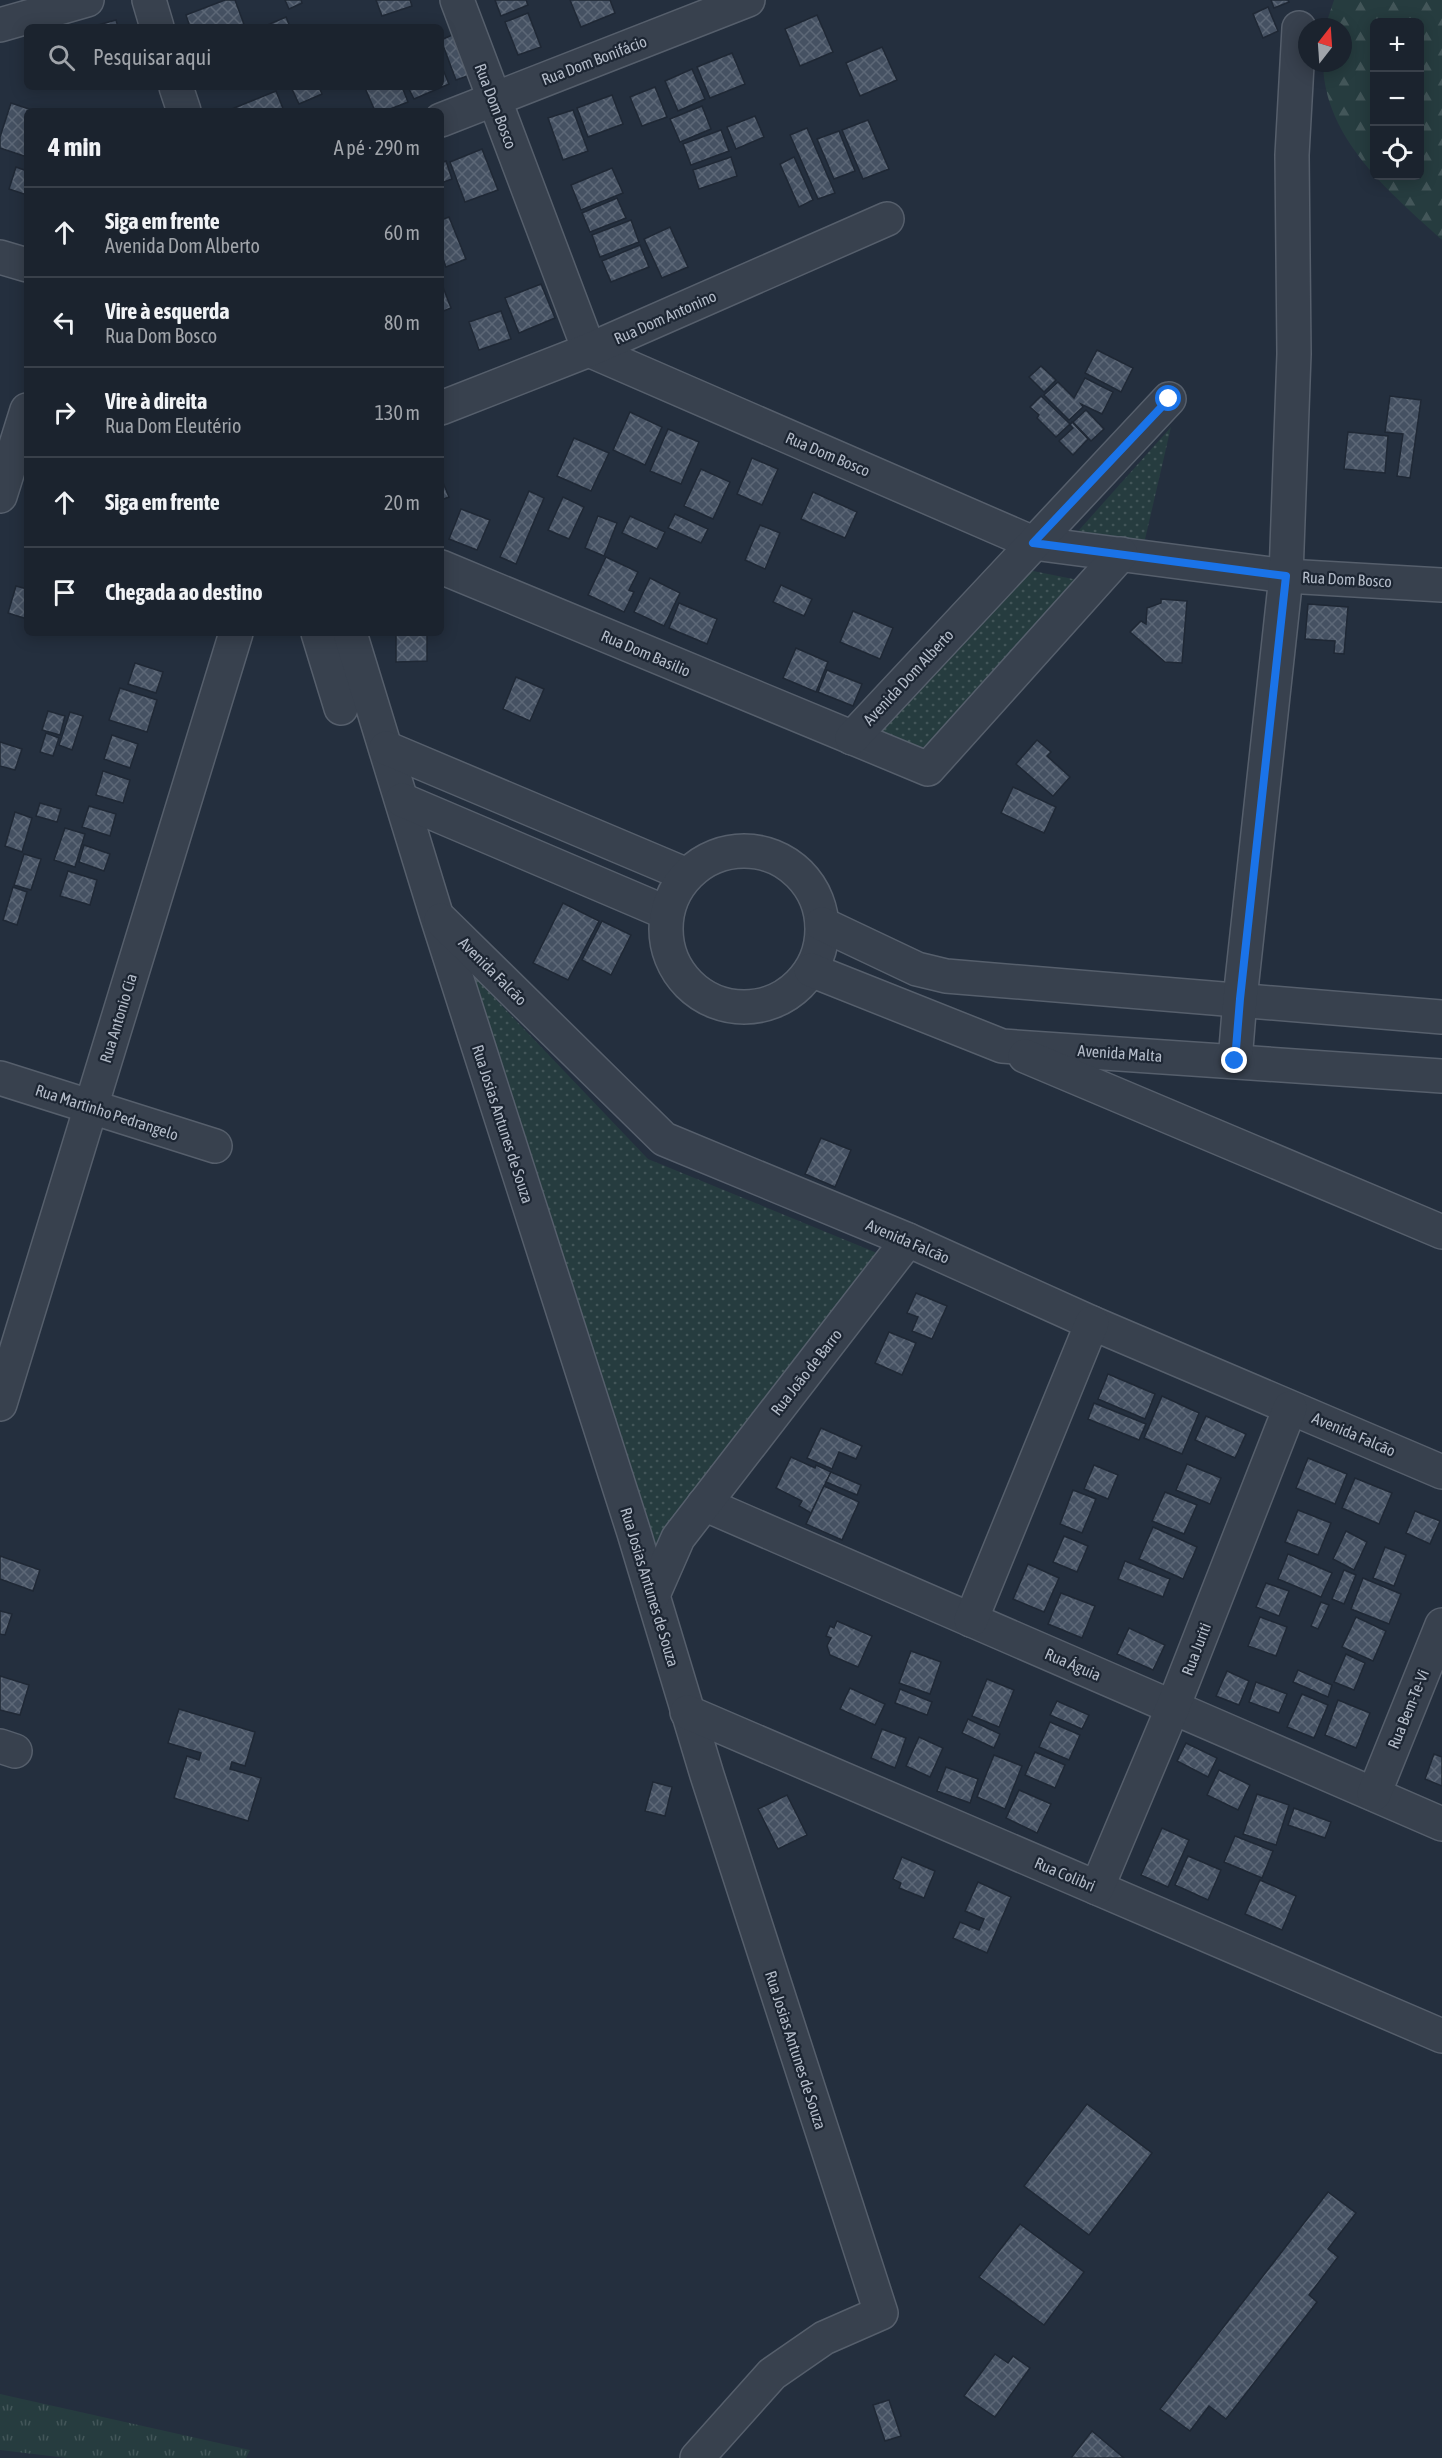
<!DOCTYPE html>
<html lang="pt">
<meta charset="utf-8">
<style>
body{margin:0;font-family:"Asap Condensed",sans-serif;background:#282f3a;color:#f1f3f6}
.controls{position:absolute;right:18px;top:18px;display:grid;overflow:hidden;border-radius:9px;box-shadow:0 3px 15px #0003}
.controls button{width:54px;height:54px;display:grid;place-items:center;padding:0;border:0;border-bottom:2px solid #39404a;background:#1b232e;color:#f1f3f6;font:30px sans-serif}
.compass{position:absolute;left:1298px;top:18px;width:54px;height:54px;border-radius:50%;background:#1b232e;box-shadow:0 3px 15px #0003;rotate:17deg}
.stop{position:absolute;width:18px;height:18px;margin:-14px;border:4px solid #1a73e8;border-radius:50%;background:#fff}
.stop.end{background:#1a73e8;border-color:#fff;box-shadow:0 2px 6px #0008}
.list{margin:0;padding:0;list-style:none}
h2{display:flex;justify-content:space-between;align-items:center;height:78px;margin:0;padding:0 24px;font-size:26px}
h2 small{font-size:20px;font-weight:400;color:#a0a4aa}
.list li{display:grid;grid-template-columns:39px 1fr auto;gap:18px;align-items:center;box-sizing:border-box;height:90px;padding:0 24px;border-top:2px solid #39404a}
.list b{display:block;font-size:22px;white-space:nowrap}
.list p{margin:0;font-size:20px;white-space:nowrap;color:#a0a4aa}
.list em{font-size:20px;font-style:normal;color:#a0a4aa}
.icon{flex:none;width:33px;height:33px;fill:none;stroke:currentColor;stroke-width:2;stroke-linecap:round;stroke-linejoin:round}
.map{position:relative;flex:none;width:1442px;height:2458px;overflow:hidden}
.search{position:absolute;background:#1b232e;box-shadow:0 3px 15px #0003;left:24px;top:24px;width:420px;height:66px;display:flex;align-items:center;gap:15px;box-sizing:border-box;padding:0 21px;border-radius:9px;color:#a0a4aa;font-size:22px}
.panel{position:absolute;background:#1b232e;box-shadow:0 3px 15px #0003;left:24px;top:108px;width:420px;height:528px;border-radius:9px}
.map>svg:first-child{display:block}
</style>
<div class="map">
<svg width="1442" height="2458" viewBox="0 0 1442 2458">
<defs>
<pattern id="grass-dots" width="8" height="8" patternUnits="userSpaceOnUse" patternTransform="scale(1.5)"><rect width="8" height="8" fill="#263c3f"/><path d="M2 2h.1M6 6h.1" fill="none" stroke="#435659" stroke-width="1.8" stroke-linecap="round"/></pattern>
<pattern id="forest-firs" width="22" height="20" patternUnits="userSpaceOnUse" patternTransform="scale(1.5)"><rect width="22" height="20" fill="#263c3f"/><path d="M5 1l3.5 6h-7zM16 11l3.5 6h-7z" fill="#435659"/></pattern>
<pattern id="park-tufts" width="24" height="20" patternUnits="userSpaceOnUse" patternTransform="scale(1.5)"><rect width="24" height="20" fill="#263c3f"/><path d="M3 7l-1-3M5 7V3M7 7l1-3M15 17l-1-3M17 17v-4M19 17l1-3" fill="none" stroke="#435659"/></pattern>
<pattern id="building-cross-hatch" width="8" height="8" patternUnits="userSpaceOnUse" patternTransform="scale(1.5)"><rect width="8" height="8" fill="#455162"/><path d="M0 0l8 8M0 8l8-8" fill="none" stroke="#5d6877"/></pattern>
</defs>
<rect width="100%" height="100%" fill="#242f3e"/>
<!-- grass -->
<g fill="url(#grass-dots)">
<path d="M1171 427 1143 548 1072 538Z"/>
<path d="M1028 570 1088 582 927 759 875 736Z"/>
<path d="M463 965 648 1159 877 1253 880 1261 652 1569Z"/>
</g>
<!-- forest -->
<path fill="url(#forest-firs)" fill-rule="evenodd" d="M1334 0H1442V240C1391 193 1324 139 1323 63H1343V27H1325ZM1374 22H1420V176H1374Z"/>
<!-- park -->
<path fill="url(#park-tufts)" d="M0 2394 250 2450 246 2458H67L0 2450Z"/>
<!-- building -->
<g fill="url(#building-cross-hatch)" stroke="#1f2835" stroke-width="1.5">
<path d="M225 0H235L245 27H190L186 15Z"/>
<path d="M285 0H301L302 3 289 9Z"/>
<path d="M376 0H410L412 6 382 16Z"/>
<path d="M495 0H526L528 5 501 16Z"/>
<path d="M570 0H610L615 13 581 27Z"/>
<path d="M1271 0H1288L1289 2 1274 8Z"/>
<path d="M1268 7 1278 31 1263 38 1253 14Z"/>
<path d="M528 13 541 47 518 55 505 22Z"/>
<path d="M817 15 833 52 800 66 785 29Z"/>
<path d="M286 17 290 27H263Z"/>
<path d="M116 20 118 27H91Z"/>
<path d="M459 32 476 73 456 80 441 40Z"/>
<path d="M882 47 897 80 860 96 846 63Z"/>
<path d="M732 53 745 84 710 98 697 67Z"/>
<path d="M441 65 449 84 414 99 408 87H441Z"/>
<path d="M692 69 705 99 678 111 665 81Z"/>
<path d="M291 87H319L322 94 299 104Z"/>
<path d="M402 87 408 102 385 111H375L365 88Z"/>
<path d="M655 87 667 117 642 126 630 97Z"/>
<path d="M276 91 284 111H227Z"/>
<path d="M612 95 623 124 588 137 577 108Z"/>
<path d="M11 103 35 111H27V157L0 148V137Z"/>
<path d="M702 106 711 129 680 142 670 119Z"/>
<path d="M573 110 588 151 563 160 548 118Z"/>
<path d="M755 116 764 137 736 149 727 127Z"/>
<path d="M868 120 889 169 863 179 842 130Z"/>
<path d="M807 128 835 193 818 199 790 135Z"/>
<path d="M721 130 729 151 691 165 683 144Z"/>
<path d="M839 131 855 171 834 179 817 139Z"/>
<path d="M482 149 498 190 465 202 450 162Z"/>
<path d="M731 157 737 176 699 189 693 170Z"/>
<path d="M794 157 813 200 799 207 780 164Z"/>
<path d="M446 161 452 179 441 183V163Z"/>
<path d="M16 167 27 171V195L9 189Z"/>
<path d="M612 168 623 193 581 210 571 185Z"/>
<path d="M617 198 626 218 590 232 582 213Z"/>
<path d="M449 217 466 259 446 267 441 253V220Z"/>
<path d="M631 220 639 242 600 257 592 235Z"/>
<path d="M670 227 688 267 662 278 644 239Z"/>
<path d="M640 245 649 267 611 282 602 261Z"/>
<path d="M441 282 451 308 441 312Z"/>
<path d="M541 284 555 318 519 333 505 298Z"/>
<path d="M501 311 511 339 479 350 469 322Z"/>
<path d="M1097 350 1133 368 1121 392 1085 373Z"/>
<path d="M1041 366 1056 380 1044 392 1029 377Z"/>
<path d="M1085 378 1113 392 1102 414 1081 404 1083 407 1069 420 1044 395 1058 382 1074 398Z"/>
<path d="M1041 396 1070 424 1056 437 1037 418 1039 415 1030 407Z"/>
<path d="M1390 396 1421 400 1410 478 1397 476 1403 434 1385 432Z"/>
<path d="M1086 410 1104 429 1091 441 1073 422Z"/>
<path d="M630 412 662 427 645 465 613 450Z"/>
<path d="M1072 422 1088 439 1073 455 1059 441 1073 428 1070 425Z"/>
<path d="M668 429 699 442 681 484 650 471Z"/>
<path d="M1348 432 1388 436 1385 473 1344 469Z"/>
<path d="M574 438 609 453 591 491 557 476Z"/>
<path d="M752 458 778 469 762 505 737 494Z"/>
<path d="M701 469 730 482 713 519 684 506Z"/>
<path d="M441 478 449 497 441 500Z"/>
<path d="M529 491 544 498 516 564 500 557Z"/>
<path d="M813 492 857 512 845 538 801 519Z"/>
<path d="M563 497 584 507 569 539 548 530Z"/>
<path d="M461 509 490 520 477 550 449 539Z"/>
<path d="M675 514 708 529 701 543 668 528Z"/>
<path d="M598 516 617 523 604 556 585 548Z"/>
<path d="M630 516 665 532 657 549 622 533Z"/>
<path d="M760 525 780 533 765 569 745 560Z"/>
<path d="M606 557 638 572 629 590 634 592 624 612 588 595Z"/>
<path d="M650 578 680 593 664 626 634 612Z"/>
<path d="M781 585 812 599 804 616 773 602Z"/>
<path d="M16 586 27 589V619L8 613Z"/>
<path d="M1161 599 1187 601 1182 663 1165 662 1130 632 1141 621 1146 624 1147 608 1161 603Z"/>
<path d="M679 603 717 619 707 644 669 628Z"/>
<path d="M1308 604 1348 607 1344 654 1334 653 1335 641 1305 639Z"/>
<path d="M853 611 893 628 880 659 840 642Z"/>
<path d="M396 633H427V661L396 662Z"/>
<path d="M796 648 828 662 816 692 783 678Z"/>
<path d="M135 663 163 672 156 693 128 684Z"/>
<path d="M827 670 862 684 853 706 818 692Z"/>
<path d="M516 677 544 689 530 721 503 709Z"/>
<path d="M120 688 157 700 147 732 109 720Z"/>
<path d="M48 711 65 716 60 735 42 730Z"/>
<path d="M70 712 83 716 72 750 59 745Z"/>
<path d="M46 733 59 738 53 756 40 752Z"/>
<path d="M112 735 138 744 130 768 104 759Z"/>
<path d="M1037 740 1051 752 1047 756 1070 777 1053 796 1016 764Z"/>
<path d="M0 742 22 749 15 770 0 766Z"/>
<path d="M103 771 130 780 123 803 96 795Z"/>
<path d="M1013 787 1056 807 1044 833 1001 813Z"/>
<path d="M40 803 61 809 57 822 36 816Z"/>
<path d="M89 806 116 814 110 836 82 827Z"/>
<path d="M15 812 32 818 22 852 5 846Z"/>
<path d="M65 828 85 834 75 867 54 860Z"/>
<path d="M84 845 110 854 104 871 79 862Z"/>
<path d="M24 854 41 859 31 890 14 885Z"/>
<path d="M68 871 97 880 90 905 60 896Z"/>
<path d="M13 887 27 892 17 925 3 920Z"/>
<path d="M563 903 599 921 568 980 533 963Z"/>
<path d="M602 921 631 935 611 975 582 960Z"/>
<path d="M821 1138 851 1150 835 1187 805 1174Z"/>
<path d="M916 1293 947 1306 932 1339 912 1331 918 1317 907 1313Z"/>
<path d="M889 1332 916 1343 902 1375 875 1363Z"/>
<path d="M1108 1374 1155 1394 1145 1419 1098 1399Z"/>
<path d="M1162 1396 1199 1413 1182 1454 1144 1438Z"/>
<path d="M1094 1403 1146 1424 1139 1440 1088 1419Z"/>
<path d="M1206 1416 1246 1434 1235 1458 1195 1440Z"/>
<path d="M821 1428 862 1446 856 1459 839 1452 832 1469 807 1458Z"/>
<path d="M791 1457 815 1468 816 1465 831 1472 811 1513 799 1506 802 1501 776 1488Z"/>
<path d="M1308 1458 1347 1474 1335 1504 1296 1488Z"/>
<path d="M1187 1464 1221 1478 1210 1504 1176 1490Z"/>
<path d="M1094 1465 1118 1475 1108 1499 1084 1489Z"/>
<path d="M831 1472 861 1485 857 1495 826 1482Z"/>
<path d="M1355 1478 1392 1493 1379 1524 1342 1508Z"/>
<path d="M824 1486 859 1502 842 1540 806 1524Z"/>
<path d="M1073 1490 1096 1499 1082 1533 1060 1524Z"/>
<path d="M1165 1492 1197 1505 1184 1534 1152 1521Z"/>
<path d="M1298 1510 1331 1523 1318 1555 1285 1542Z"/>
<path d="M1415 1511 1440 1521 1430 1544 1406 1533Z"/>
<path d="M1153 1527 1197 1547 1183 1579 1139 1559Z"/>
<path d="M1346 1531 1367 1542 1354 1570 1333 1559Z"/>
<path d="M1064 1536 1088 1546 1077 1572 1053 1562Z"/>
<path d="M1385 1547 1406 1555 1394 1586 1373 1578Z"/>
<path d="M1288 1554 1332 1573 1321 1597 1278 1579Z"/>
<path d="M0 1556 40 1570 33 1591 0 1579Z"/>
<path d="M1125 1561 1170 1579 1163 1597 1118 1579Z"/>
<path d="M1028 1564 1059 1578 1044 1612 1013 1599Z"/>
<path d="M1344 1570 1356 1575 1344 1604 1332 1599Z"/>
<path d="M1363 1578 1401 1594 1389 1624 1351 1609Z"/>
<path d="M1266 1583 1289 1591 1279 1616 1256 1607Z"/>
<path d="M1061 1593 1095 1606 1082 1638 1048 1624Z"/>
<path d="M1321 1602 1329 1605 1318 1629 1311 1626Z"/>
<path d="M0 1611 12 1614 5 1635 0 1634Z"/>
<path d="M1260 1617 1287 1627 1276 1656 1248 1646Z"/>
<path d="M1356 1617 1386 1631 1373 1661 1342 1647Z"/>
<path d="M837 1621 872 1636 858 1667 830 1655 827 1646 831 1638 826 1636 830 1626 834 1628Z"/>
<path d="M1129 1628 1165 1645 1153 1670 1117 1654Z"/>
<path d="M911 1651 941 1662 930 1694 899 1683Z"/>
<path d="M1346 1654 1365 1663 1354 1690 1334 1682Z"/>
<path d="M1298 1670 1332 1685 1328 1697 1293 1682Z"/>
<path d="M1227 1671 1249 1681 1239 1705 1216 1696Z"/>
<path d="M0 1676 29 1685 20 1715 0 1710Z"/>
<path d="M987 1679 1014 1690 999 1727 972 1716Z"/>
<path d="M1256 1682 1287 1694 1279 1713 1249 1702Z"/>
<path d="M850 1688 885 1704 875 1725 840 1709Z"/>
<path d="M900 1689 932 1702 927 1715 895 1703Z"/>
<path d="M1302 1694 1328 1705 1314 1738 1287 1727Z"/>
<path d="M1338 1700 1370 1713 1356 1748 1325 1735Z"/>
<path d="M1057 1701 1089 1715 1082 1729 1050 1715Z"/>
<path d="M179 1709 255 1732 245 1766 232 1762 230 1769 261 1778 248 1821 174 1798 187 1756 199 1760 201 1753 168 1743Z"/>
<path d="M968 1719 1000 1734 994 1748 962 1733Z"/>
<path d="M1050 1722 1080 1735 1069 1760 1039 1747Z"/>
<path d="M882 1729 906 1738 895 1768 871 1758Z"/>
<path d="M919 1737 943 1748 930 1777 906 1766Z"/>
<path d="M1186 1743 1217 1758 1208 1777 1177 1761Z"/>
<path d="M1035 1752 1065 1765 1055 1788 1025 1775Z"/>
<path d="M1434 1754 1442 1757V1786L1425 1779Z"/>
<path d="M994 1755 1022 1766 1005 1809 977 1797Z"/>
<path d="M946 1767 978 1779 970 1803 937 1791Z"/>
<path d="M1219 1770 1250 1785 1238 1810 1207 1795Z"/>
<path d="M653 1782 672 1787 665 1816 645 1811Z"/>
<path d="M1019 1790 1051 1804 1037 1833 1006 1818Z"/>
<path d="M1257 1794 1289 1805 1276 1845 1243 1834Z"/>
<path d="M787 1795 807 1835 778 1849 758 1809Z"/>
<path d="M1294 1808 1331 1822 1325 1838 1288 1825Z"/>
<path d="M1162 1828 1189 1840 1168 1887 1141 1875Z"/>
<path d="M1235 1836 1273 1851 1262 1878 1224 1862Z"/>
<path d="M1188 1856 1221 1870 1208 1900 1175 1885Z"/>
<path d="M902 1857 935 1871 924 1898 899 1888 901 1883 893 1879Z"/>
<path d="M1260 1880 1296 1896 1282 1930 1245 1914Z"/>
<path d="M978 1882 1011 1897 987 1953 953 1938 960 1922 979 1930 984 1919 965 1911Z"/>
<path d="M1087 2104 1152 2153 1089 2235 1024 2186Z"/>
<path d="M1328 2192 1356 2213 1328 2249 1338 2257 1309 2295 1317 2302 1226 2419 1209 2406 1190 2431 1160 2409Z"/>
<path d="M1020 2224 1084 2272 1044 2325 979 2277Z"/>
<path d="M995 2354 1008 2363 1013 2356 1030 2368 995 2417 964 2396Z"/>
<path d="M889 2400 901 2436 885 2441 873 2405Z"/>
<path d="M1092 2431 1124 2458H1071Z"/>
</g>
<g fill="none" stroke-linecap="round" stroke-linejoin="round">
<defs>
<g id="minor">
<path d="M149 0 157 27"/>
<path d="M457 0 589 350 1033 543 1286 576 1442 585"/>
<path d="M0 25 87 0"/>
<path d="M176 87 184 111"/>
<path d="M441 120 748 0"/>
<path d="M0 257 27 265"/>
<path d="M441 408 589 350 887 219"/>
<path d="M0 496 27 410"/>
<path d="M441 567 928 769 1121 554"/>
<path d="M318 633 341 708"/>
<path d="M350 633 437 917 634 1533 707 1775 881 2313 824 2338 772 2374 697 2458"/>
<path d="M852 738 1169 399"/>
<path d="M386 748 687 875"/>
<path d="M402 800 667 913"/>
<circle cx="744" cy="929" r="78"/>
<path d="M441 920 664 1139 908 1240 1092 1323 1442 1472"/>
<path d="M822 924 917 969 946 976 1442 1017"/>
<path d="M811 970 1002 1046 1442 1076"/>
<path d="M1025 1056 1442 1232"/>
<path d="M1235 1061 1240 999 1286 576 1294 354 1292 155 1299 28"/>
<path d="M0 1078 215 1146"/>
<path d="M0 1404 236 633"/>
<path d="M704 1504 1442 1824"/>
<path d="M653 1595 678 1538 908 1240"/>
<path d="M971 1620 1092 1323"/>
<path d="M687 1712 1442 2036"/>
<path d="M0 1746 15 1751"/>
<path d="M1374 1794 1442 1625"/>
<path d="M1097 1888 1173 1707 1290 1408"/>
</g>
</defs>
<!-- minor casing -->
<use href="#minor" stroke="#565f6c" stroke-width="36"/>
<!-- minor -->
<use href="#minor" stroke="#38414e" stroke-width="33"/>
</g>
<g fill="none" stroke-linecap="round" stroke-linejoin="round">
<!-- route -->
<path stroke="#1a73e8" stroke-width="8" d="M1169 399 1033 543 1286 576 1240 999 1235 1061"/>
</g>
<g text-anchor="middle" stroke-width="4.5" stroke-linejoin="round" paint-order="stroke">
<!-- street labels -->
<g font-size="16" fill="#b4bcc9" stroke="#1d2633">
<text transform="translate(594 60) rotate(-21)" y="6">Rua Dom Bonifácio</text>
<text transform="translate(496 106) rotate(69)" y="6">Rua Dom Bosco</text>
<text transform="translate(665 317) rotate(-24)" y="6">Rua Dom Antonino</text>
<text transform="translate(828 454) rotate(23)" y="6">Rua Dom Bosco</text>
<text transform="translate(1347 579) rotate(3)" y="6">Rua Dom Bosco</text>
<text transform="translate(646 653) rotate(23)" y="6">Rua Dom Basilio</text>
<text transform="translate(908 677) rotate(-47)" y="6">Avenida Dom Alberto</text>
<text transform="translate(493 971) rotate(45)" y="6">Avenida Falcão</text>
<text transform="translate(118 1018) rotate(-73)" y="6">Rua Antonio Cia</text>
<text transform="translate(1120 1053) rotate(4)" y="6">Avenida Malta</text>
<text transform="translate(107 1112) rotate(18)" y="6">Rua Martinho Pedrangelo</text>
<text transform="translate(503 1124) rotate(72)" y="6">Rua Josias Antunes de Souza</text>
<text transform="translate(908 1241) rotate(23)" y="6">Avenida Falcão</text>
<text transform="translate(806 1372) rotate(-52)" y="6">Rua João de Barro</text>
<text transform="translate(1354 1434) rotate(23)" y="6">Avenida Falcão</text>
<text transform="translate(650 1587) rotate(73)" y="6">Rua Josias Antunes de Souza</text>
<text transform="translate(1196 1649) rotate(-69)" y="6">Rua Juriti</text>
<text transform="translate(1073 1664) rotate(23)" y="6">Rua Águia</text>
<text transform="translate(1408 1709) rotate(-68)" y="6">Rua Bem-Te-Vi</text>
<text transform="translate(1065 1874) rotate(23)" y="6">Rua Colibri</text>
<text transform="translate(796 2050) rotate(72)" y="6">Rua Josias Antunes de Souza</text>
</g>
</g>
</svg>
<div class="controls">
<button>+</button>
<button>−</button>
<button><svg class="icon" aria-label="locate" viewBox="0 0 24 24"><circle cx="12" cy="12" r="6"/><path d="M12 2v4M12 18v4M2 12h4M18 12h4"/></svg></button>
</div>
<svg class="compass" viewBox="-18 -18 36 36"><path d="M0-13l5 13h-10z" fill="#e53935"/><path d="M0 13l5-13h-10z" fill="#a0a4aa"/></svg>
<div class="stop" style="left:1169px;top:399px"></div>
<div class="stop end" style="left:1235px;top:1061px"></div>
<div class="search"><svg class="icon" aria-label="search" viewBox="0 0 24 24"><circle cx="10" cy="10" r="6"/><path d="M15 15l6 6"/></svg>Pesquisar aqui</div>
<section class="panel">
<h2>4 min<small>A pé · 290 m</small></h2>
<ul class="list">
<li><svg class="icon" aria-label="ahead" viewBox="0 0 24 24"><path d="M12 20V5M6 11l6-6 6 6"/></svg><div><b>Siga em frente</b><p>Avenida Dom Alberto</p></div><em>60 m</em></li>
<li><svg class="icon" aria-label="left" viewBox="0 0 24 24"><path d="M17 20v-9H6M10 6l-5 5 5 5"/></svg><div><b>Vire à esquerda</b><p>Rua Dom Bosco</p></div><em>80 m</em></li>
<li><svg class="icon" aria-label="right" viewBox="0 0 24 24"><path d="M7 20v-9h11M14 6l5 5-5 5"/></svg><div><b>Vire à direita</b><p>Rua Dom Eleutério</p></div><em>130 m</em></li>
<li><svg class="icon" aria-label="ahead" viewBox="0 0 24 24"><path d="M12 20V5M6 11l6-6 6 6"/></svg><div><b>Siga em frente</b></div><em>20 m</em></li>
<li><svg class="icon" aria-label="arrive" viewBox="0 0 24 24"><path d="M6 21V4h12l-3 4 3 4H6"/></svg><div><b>Chegada ao destino</b></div></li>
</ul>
</section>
</div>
